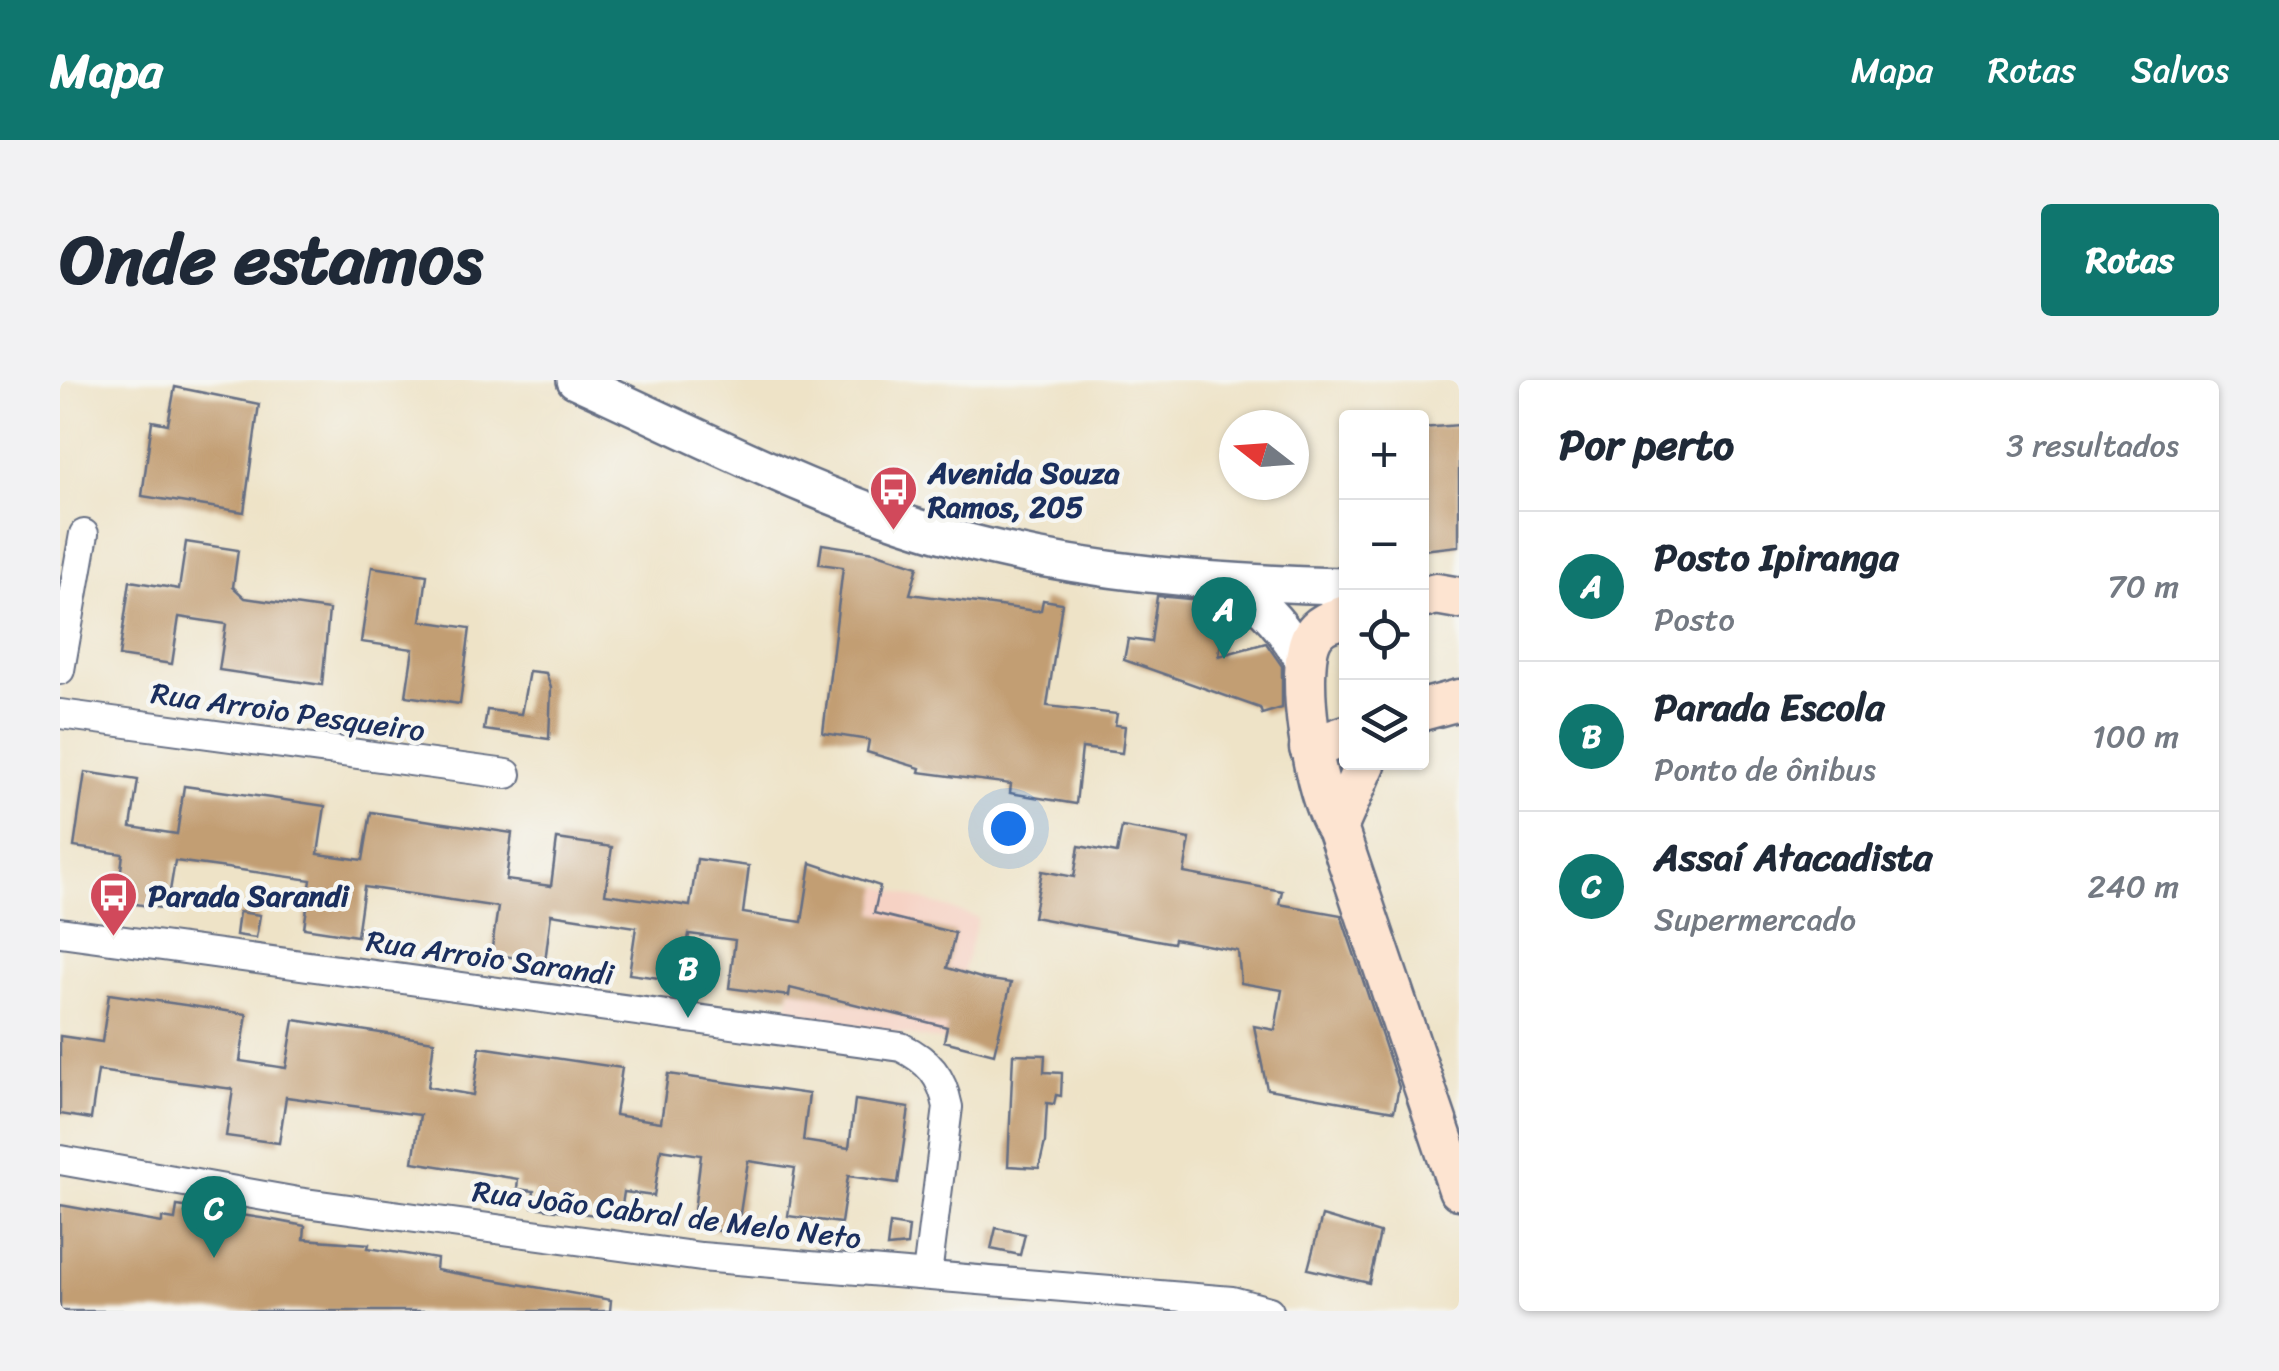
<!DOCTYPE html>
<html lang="pt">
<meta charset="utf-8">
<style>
body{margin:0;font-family:Sriracha,sans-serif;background:#f2f2f3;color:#1f2937}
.controls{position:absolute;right:30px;top:30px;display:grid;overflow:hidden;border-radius:10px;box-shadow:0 2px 8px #0004}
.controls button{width:90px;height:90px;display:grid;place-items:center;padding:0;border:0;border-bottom:2px solid #e0e1e3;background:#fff;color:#1f2937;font:50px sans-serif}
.compass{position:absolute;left:1159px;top:30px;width:90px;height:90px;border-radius:50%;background:#fff;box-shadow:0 2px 8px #0004;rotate:287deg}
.you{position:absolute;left:948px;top:448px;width:35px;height:35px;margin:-25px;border:8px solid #fff;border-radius:50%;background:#1a73e8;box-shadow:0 0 0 15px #1a73e833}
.badge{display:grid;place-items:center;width:65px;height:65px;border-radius:50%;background:#0f766e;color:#fff;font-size:32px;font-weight:700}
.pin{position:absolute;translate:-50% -82px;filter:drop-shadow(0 2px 5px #0008)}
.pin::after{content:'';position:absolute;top:52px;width:35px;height:30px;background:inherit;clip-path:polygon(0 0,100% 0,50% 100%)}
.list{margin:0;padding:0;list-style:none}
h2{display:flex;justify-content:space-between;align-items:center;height:130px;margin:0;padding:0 40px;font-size:42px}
h2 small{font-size:32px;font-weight:400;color:#747a83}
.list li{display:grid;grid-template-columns:65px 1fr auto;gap:30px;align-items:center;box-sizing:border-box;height:150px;padding:0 40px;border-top:2px solid #e0e1e3}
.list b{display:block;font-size:38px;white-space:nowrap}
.list p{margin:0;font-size:32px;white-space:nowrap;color:#747a83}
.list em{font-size:32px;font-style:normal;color:#747a83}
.icon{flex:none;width:55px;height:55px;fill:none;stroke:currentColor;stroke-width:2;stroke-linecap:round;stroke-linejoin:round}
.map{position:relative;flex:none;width:1399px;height:931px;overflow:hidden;border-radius:10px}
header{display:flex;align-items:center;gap:60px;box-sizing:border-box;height:140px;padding:0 50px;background:#0f766e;color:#fff}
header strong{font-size:48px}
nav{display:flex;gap:55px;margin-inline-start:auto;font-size:35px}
.intro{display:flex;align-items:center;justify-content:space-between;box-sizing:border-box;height:240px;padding:0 60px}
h1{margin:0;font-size:70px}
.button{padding:25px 45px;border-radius:10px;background:#0f766e;color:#fff;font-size:35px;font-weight:700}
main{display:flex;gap:60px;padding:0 60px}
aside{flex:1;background:#fff;border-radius:10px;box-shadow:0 2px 8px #0004}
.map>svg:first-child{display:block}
</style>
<header>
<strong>Mapa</strong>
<nav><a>Mapa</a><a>Rotas</a><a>Salvos</a></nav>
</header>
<div class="intro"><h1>Onde estamos</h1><a class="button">Rotas</a></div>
<main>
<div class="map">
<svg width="1399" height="931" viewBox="0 0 1399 931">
<rect width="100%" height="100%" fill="#f6f6f2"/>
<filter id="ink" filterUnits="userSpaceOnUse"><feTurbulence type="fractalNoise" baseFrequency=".01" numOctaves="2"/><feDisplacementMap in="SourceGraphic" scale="20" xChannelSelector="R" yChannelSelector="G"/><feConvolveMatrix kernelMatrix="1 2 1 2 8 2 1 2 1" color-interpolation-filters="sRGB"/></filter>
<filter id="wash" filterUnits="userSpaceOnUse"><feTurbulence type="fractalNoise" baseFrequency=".0048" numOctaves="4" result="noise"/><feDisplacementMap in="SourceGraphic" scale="40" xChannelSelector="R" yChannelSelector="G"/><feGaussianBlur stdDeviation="2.25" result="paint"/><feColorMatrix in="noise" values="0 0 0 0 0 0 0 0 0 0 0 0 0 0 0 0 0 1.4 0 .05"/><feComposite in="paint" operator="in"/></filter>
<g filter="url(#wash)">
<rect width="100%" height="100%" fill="#eee3c7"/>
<!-- built -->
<path fill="#f6d2c4" d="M751 483 918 538 884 661 727 634Z"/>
<g id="blocks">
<!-- building -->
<g fill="#c29e73">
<path d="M115 7 199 24 184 132 82 116 92 41 108 44Z"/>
<path d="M1399 45V166L1362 170V48Z"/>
<path d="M126 162 178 170 173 207 185 218 269 230 262 305 159 290 166 244 119 237 112 284 59 276 70 201 119 209Z"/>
<path d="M762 164 814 172 858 186 850 214 976 231 981 230 983 220 1002 223 987 326 1057 334 1055 345 1065 346 1062 373 1022 368 1016 424 950 413 951 404 859 392 860 388 807 372 809 360 763 353 783 187 759 184Z"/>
<path d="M312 187 367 195 361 241 410 248 400 324 346 316 353 269 301 262Z"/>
<path d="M1097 216 1162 222 1166 225 1159 276 1206 263 1222 286V328L1202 334 1200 328 1064 280 1068 259 1091 262Z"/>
<path d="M469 291 486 293 491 308 489 359 424 350 427 330 461 334Z"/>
<path d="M25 392 78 400 71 447 117 454 124 406 211 418 265 426 258 474 303 480 311 432 452 453 446 500 491 506 497 459 552 467 545 514 630 526 637 479 689 486 683 533 742 542 751 483 820 506 814 533 895 553 887 588 924 599 951 603 934 674 884 661 887 647 730 608 729 616 669 608 675 560 629 554 622 601 569 594 576 547 491 534 485 582 431 574 438 527 304 507 297 556 244 548 251 500 167 488 115 481 107 529 57 521 63 474 14 467Z"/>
<path d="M1062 447 1130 459 1124 493 1222 511 1219 524 1281 535 1339 707 1334 731 1207 709 1194 646 1215 650 1222 610 1181 603 1178 571 1114 559 1113 563 973 537 982 491 1014 497 1019 466 1057 473Z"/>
<path d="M179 532 200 535 196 558 176 555Z"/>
<path d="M49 614 187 634 180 681 226 688 234 640 374 661 368 707 413 715 420 667 562 688 555 735 601 742 608 694 749 714 743 761 789 768 795 720 849 728 838 803 788 796 781 843 728 836 735 788 688 781 677 853 632 847 641 775 601 769 594 816 564 812 560 838 472 827 474 811 457 809 458 799 353 782 360 735 226 717 219 763 166 756 173 709 38 691 31 739 0 734V656L42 662Z"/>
<path d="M953 674 985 675 984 692 1002 693 1001 716 996 715 994 724 987 723 985 762 979 788 948 786Z"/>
<path d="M0 825 102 843V838L115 840 117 826 208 839 245 846 244 859 309 864 308 868 377 879 376 890 551 920 550 931H0Z"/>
<path d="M1262 836 1320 853 1309 903 1248 889Z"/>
<path d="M830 844 849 847 847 865 827 867Z"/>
<path d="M936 848 965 854 960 875 931 869Z"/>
</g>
</g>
</g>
<g filter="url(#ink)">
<use href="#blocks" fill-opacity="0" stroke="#656e83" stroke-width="2.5"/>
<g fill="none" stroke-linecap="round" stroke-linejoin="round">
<defs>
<g id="minor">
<path d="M0 290 24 154"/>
<path d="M0 334 447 394"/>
<path d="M0 552 841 667C869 681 882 696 888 727L867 895"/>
<path d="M0 780 238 822 641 877 1172 921 1209 931"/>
</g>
<g id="tertiary">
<path d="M515 0C639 56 763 122 894 158 1021 193 1156 203 1286 206"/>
<path d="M1174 204C1208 229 1224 248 1245 283"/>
</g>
<g id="secondary">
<path d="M1362 218 1376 214 1399 218"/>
<path d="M1286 236C1273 241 1261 242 1253 255 1233 286 1254 419 1277 448L1399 809"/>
<path d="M1362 330 1399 320"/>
<path d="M1250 368 1286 356"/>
<path d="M1277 448 1306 382"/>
</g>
</defs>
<!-- minor casing -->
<use href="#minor" stroke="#656e83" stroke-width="32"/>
<!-- tertiary casing -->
<use href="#tertiary" stroke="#656e83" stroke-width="40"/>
<!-- secondary casing -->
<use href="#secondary" stroke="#656e83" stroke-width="45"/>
<!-- minor -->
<use href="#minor" stroke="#fff" stroke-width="28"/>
<!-- tertiary -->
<use href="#tertiary" stroke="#fff" stroke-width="35"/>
<!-- secondary -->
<use href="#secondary" stroke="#fde4d1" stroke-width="40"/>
</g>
</g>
<!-- icons -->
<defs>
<symbol id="bus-pin" viewBox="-11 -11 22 30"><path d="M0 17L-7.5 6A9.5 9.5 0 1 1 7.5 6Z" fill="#d1495b" stroke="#f6f6f2"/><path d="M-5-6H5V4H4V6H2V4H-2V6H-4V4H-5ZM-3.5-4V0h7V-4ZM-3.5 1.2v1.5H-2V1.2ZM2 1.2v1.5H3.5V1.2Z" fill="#fff"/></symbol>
</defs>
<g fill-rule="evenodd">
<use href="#bus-pin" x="806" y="82" width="55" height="75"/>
<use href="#bus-pin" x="26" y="488" width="55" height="75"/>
</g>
<g text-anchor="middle" stroke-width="9" stroke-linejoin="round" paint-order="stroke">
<!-- poi labels -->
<g font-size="30" font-weight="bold" fill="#1b2f5e" stroke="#f6f6f2" text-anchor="start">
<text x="868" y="103">Avenida Souza<tspan x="868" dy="34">Ramos, 205</tspan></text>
<text x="88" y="526">Parada Sarandi</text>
</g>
<!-- street labels -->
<g font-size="30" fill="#1b2f5e" stroke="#f6f6f2">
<text transform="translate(228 332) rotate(8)" y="10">Rua Arroio Pesqueiro</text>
<text transform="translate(430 578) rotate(8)" y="10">Rua Arroio Sarandi</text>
<text transform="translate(607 835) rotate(7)" y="10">Rua João Cabral de Melo Neto</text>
</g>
</g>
</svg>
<div class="controls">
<button>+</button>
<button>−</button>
<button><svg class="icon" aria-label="locate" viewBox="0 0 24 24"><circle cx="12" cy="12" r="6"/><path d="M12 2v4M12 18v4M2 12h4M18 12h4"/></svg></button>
<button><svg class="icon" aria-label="layers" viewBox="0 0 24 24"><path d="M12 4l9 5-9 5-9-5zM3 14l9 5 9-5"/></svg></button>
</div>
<svg class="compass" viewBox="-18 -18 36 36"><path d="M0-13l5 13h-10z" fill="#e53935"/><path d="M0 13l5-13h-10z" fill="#747a83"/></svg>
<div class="you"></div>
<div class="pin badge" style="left:1164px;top:279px">A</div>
<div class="pin badge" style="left:628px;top:638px">B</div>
<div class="pin badge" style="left:154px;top:878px">C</div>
</div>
<aside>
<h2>Por perto<small>3 resultados</small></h2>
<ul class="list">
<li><span class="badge">A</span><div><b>Posto Ipiranga</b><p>Posto</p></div><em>70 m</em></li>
<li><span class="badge">B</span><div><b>Parada Escola</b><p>Ponto de ônibus</p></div><em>100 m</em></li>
<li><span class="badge">C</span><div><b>Assaí Atacadista</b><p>Supermercado</p></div><em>240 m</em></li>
</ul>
</aside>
</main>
